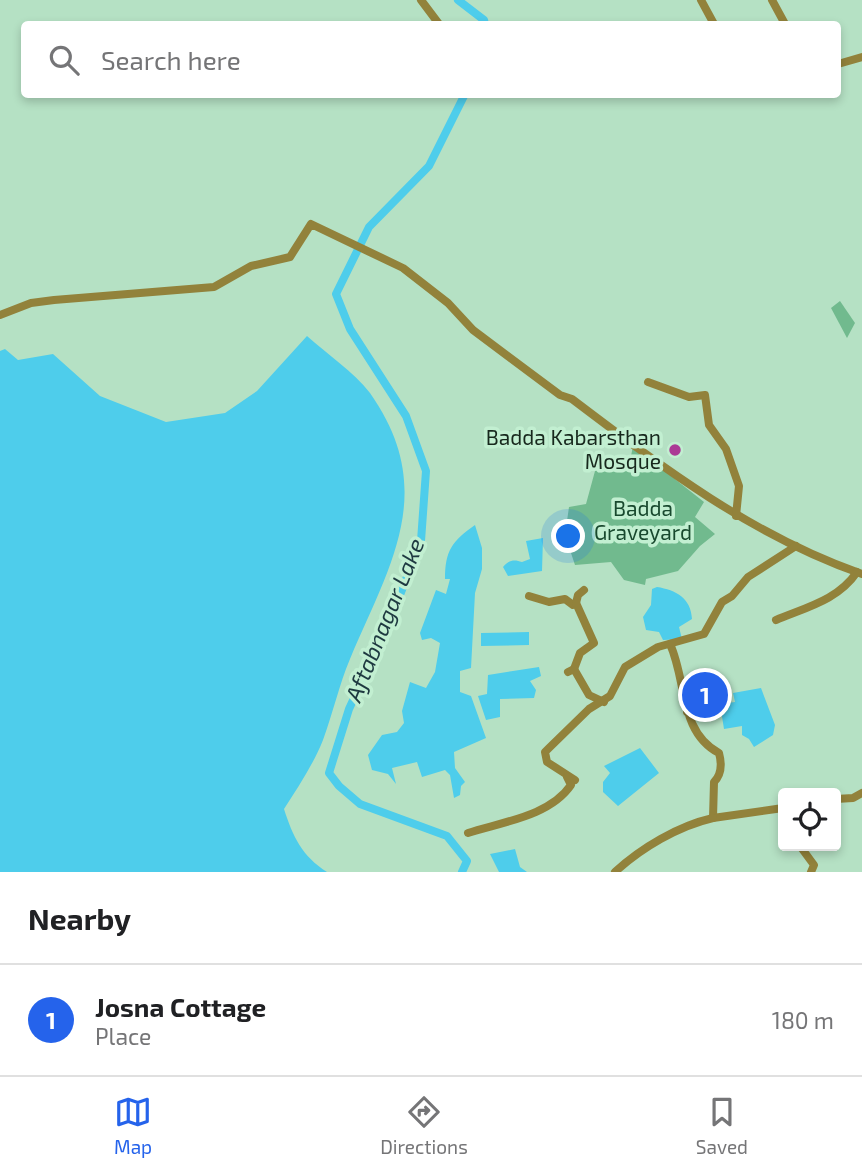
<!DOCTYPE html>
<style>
body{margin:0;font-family:"Exo 2",sans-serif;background:#f6f6f6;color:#202124}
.controls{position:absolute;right:21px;bottom:21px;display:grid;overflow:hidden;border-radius:7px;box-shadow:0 4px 10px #0003}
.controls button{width:63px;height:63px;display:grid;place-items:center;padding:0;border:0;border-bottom:2px solid #e0e0e0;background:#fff;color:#202124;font:35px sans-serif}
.you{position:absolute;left:569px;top:537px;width:24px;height:24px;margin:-18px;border:5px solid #fff;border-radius:50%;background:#1a73e8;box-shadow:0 0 0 10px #1a73e833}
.badge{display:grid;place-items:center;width:46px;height:46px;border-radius:50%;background:#2563eb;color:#fff;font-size:23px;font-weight:700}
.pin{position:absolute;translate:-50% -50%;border:4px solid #fff;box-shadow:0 2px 7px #0006}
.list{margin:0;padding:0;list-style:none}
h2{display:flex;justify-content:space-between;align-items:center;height:91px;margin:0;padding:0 28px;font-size:30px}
h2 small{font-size:23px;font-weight:400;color:#757577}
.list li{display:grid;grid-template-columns:46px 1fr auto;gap:21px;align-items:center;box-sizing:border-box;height:112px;padding:0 28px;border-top:2px solid #e0e0e0}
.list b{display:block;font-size:26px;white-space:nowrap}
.list p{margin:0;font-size:23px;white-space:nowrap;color:#757577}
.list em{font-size:23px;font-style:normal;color:#757577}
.icon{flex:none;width:38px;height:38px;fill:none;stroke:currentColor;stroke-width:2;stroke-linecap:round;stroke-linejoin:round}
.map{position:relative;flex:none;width:862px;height:872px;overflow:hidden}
.search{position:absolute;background:#fff;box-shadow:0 4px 10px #0003;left:21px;right:21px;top:21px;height:77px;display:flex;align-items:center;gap:18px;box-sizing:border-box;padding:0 24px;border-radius:7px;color:#757577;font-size:26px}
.sheet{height:203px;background:#fff}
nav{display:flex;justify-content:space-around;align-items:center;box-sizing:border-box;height:98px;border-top:2px solid #e0e0e0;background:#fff;font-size:19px;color:#757577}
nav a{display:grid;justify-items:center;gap:4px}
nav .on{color:#2563eb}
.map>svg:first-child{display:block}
</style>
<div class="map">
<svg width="862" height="872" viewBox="0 0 862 872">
<rect width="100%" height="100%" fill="#b5e1c4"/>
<!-- green -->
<g fill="#71ba8e">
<path d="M840 301 855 323 847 338 831 308Z"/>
<path d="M633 446 704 502 695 517 715 534 700 546 678 571 646 579 645 585 624 580 611 562 575 565 565 535 569 507 586 504 598 460 628 471Z"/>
</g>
<!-- water -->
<g fill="#4ecdeb">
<path d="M307 336C327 354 354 372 370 393 439 491 390 564 350 659 339 685 333 713 323 740 313 765 298 787 284 809 293 837 302 856 327 872H0V351L5 349 18 360 53 354 100 396 166 422 225 413 257 391Z"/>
<path d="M475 525 482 548V569L475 593 471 668 460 671V692L471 696 486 738 454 752 455 768 465 782 461 786 460 795 454 798 450 775 445 770 422 777 417 762 392 768 396 784 388 774 372 770 368 755 382 735 397 732 404 723 402 711 410 682 426 688 435 672 440 643 431 638 422 640 420 633 436 590 446 594 450 579H445C445 551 452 541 475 525Z"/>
<path d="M543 538 542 571 508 576 503 567C509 560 514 559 522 562L530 559 526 541Z"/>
<path d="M657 587C676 590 691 598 692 619L679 627 682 639 663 640 659 632 646 630 643 617 651 605 652 589Z"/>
<path d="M529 632V645L481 646V633Z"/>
<path d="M539 667 541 676 530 681 536 690 534 698 500 699V717L486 720 478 696 487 694 488 675Z"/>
<path d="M761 688 775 725 773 735 754 747 749 739 742 735V726L724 729 720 704 735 702 733 693Z"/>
<path d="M640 748 659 773 618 806 603 792V782L610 773 604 766Z"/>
<path d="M515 849 520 867 527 872H499L490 854Z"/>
</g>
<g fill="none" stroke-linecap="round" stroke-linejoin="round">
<!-- canal -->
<g stroke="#4ecdeb" stroke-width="8">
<path d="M458 0 484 20 485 24"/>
<path d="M462 872 467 861 447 836 360 804 339 786 329 773 349 709 389 623 421 541 426 471 406 416 350 329 336 294 369 227 429 166 465 94"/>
</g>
<!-- street -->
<g stroke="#92823b" stroke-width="8">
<path d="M421 0 439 24"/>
<path d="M701 0 714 24"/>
<path d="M772 0 785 24"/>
<path d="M838 64 862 57"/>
<path d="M0 315 31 303 54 300 214 287 251 266 290 257 311 224 403 268 448 303 473 330 560 395 572 399C663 468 753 536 862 574"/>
<path d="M648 382 689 397 705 395 709 425 726 449 739 486 736 516"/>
<path d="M529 596 549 602 565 599 573 605 576 603 594 643 580 653 574 669"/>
<path d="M576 603 578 595 584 590"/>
<path d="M776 620C807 607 838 600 857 572"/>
<path d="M670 644C687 681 679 732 719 753 722 764 722 774 714 782L713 818 783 808"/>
<path d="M568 672 574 669 589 695 604 702"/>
<path d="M687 712 709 709"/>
<path d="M575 780 547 762 545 752 549 748 589 709 610 696 625 667 658 647 704 634 722 602 732 596 748 577 796 546"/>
<path d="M836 799 853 798 862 793"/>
<path d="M468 833C502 822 550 816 571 785L567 777"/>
<path d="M800 846 814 865 811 872"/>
<path d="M615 872C641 848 678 826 713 818"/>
</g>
</g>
<!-- markers -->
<circle fill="#ab3a95" stroke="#c2efd1" stroke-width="2.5" cx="675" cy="450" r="7"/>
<g text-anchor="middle" stroke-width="7" stroke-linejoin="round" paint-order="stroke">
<!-- poi labels -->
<g font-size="21" fill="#17281d" stroke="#c2efd1" text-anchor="end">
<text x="661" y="445">Badda Kabarsthan<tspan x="661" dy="24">Mosque</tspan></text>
</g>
<!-- park labels -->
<g font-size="21" fill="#18492e" stroke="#c2efd1">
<text x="643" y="516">Badda<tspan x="643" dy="24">Graveyard</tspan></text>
</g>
<!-- water labels -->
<g font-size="23" font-style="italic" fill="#1e3940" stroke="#c2efd1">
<text transform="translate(385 620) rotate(-68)" y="8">Aftabnagar Lake</text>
</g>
</g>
</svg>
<div class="controls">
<button><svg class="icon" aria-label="locate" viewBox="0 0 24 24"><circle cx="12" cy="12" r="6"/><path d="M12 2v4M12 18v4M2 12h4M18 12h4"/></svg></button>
</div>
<div class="you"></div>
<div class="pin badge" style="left:705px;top:695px">1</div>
<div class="search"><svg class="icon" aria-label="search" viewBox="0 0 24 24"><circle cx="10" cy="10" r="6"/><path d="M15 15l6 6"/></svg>Search here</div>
</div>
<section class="sheet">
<h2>Nearby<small></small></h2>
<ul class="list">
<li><span class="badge">1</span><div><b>Josna Cottage</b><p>Place</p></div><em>180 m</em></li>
</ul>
</section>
<nav>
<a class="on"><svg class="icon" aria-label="map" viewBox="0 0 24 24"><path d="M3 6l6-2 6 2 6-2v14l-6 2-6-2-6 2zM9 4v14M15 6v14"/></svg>Map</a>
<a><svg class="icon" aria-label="directions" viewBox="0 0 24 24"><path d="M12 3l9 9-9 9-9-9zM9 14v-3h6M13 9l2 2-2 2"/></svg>Directions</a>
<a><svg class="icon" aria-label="saved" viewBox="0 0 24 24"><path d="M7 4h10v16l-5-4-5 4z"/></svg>Saved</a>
</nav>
